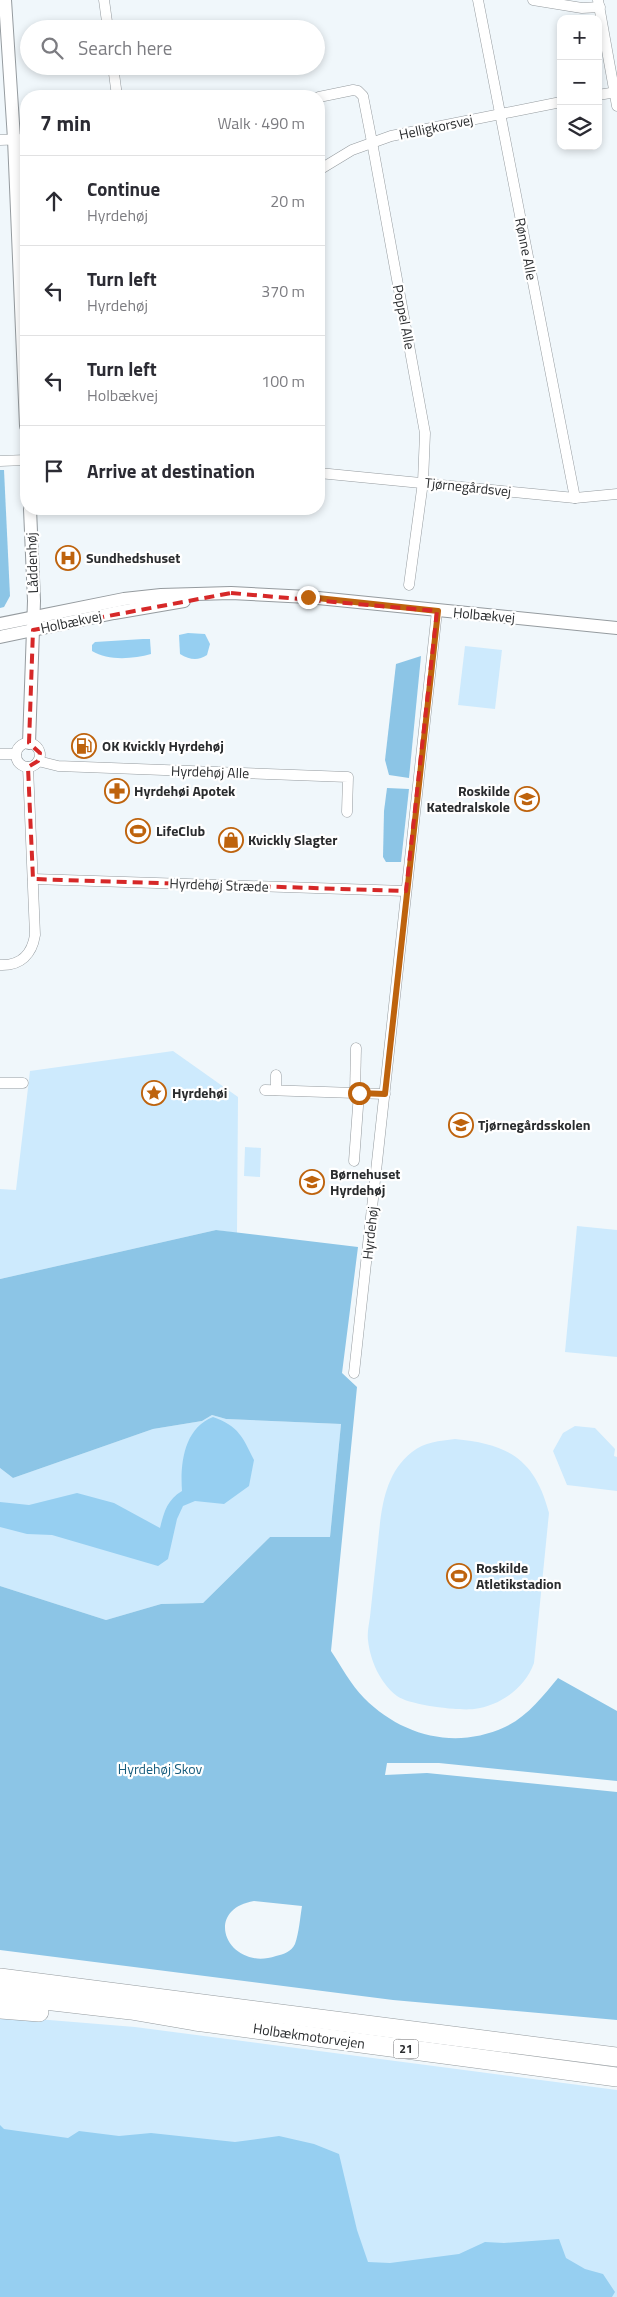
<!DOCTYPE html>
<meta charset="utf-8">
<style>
body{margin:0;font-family:"Titillium Web",sans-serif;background:#f7f7f7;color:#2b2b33}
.controls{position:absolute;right:15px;top:15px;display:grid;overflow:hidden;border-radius:10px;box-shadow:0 2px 8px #0003}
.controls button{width:45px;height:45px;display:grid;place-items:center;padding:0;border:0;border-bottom:1px solid #e1e1e2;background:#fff;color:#2b2b33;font:25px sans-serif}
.stop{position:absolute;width:15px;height:15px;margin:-11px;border:4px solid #be630d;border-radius:50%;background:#fff}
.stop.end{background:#be630d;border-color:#fff;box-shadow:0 1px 5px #0008}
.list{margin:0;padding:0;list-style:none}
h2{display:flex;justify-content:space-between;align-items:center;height:65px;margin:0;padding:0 20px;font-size:21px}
h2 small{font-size:16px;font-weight:400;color:#7c7c81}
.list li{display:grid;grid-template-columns:32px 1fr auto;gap:15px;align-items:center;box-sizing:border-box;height:90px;padding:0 20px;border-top:1px solid #e1e1e2}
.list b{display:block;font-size:19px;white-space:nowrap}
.list p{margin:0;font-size:16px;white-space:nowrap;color:#7c7c81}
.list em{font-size:16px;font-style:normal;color:#7c7c81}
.icon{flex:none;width:28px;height:28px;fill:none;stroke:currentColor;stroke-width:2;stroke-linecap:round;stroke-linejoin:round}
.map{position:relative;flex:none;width:617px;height:2297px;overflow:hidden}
.search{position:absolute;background:#fff;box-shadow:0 2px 8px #0003;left:20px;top:20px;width:305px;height:55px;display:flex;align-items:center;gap:12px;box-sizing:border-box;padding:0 18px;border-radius:28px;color:#7c7c81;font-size:19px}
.panel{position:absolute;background:#fff;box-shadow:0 2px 8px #0003;left:20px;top:90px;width:305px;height:425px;border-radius:20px}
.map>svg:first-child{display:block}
</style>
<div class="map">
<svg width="617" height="2297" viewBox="0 0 617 2297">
<rect width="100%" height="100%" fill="#f0f7fb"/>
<!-- green -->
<g fill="#cdeafd">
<path d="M465 646 502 650 495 709 458 705Z"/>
<path d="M173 1051 238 1097 237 1233 216 1230 0 1279V1189L16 1190 30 1071Z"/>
<path d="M245 1147 261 1148 260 1177 244 1176Z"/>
<path d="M577 1226 617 1230V1357L565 1352Z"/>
<path d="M212 1415 226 1419 341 1424 330 1537H270L203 1603 161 1604 106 1620 0 1586V1468L13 1478 153 1429 202 1421Z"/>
<path d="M575 1426 595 1428 615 1449 614 1456 617 1457V1491L567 1485 553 1451 563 1433Z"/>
<path d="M455 1439C508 1444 535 1459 549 1513L534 1663C525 1688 500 1706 474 1709 459 1711 409 1705 397 1696 380 1683 370 1660 368 1640 367 1633 369 1624 370 1617 372 1598 374 1579 376 1561 381 1523 379 1478 412 1452 424 1442 440 1441 455 1439Z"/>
<path d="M0 2016 135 2027 617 2090V2297H0Z"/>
</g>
<!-- forest -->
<g fill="#8cc5e6" fill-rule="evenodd">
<path d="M0 470H4L10 596 4 607 0 608Z"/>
<path d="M421 656 409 778 389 775 385 760 396 664Z"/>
<path d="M387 788 409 789 401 862H386L383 857 384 811Z"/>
<path d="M216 1230 358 1247 342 1373 357 1387 331 1651C341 1666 351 1685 364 1698 402 1736 455 1750 505 1727 527 1717 543 1696 558 1678L617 1711V1781L439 1763H387L385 1775 427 1773 617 1792V2020L393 2000 0 1950V1586L106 1620 161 1604 203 1603 270 1537H330L341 1424 226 1419 212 1415 202 1421 153 1429 13 1478 0 1468V1279ZM254 1901 302 1906C300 1918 299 1933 295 1944 291 1952 284 1954 276 1956 228 1972 201 1910 254 1901Z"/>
</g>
<!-- water -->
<g fill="#96cff1">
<path d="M188 633 205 634 210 644 207 655C198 661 190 660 180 654L179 635Z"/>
<path d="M143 639H150L151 654C133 659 108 661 92 651V645L95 642Z"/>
<path d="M213 1417C239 1426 243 1438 254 1460L249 1486 224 1504 195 1501 183 1506 177 1519 168 1559 158 1566 52 1535 27 1534 0 1527V1502L29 1505 77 1493 114 1503 160 1528C164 1512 167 1500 182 1491 180 1464 184 1428 213 1417Z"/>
<path d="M0 2125 4 2129 68 2138 79 2131 119 2136 151 2133 235 2142 279 2136 314 2144 339 2154 357 2230 368 2262 390 2263 459 2254 485 2242 504 2243 559 2239 566 2258 585 2269 603 2274 615 2292 612 2297H0Z"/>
</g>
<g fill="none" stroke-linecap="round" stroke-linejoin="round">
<defs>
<g id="minor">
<path d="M104 0 108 29"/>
<path d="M478 0 575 498"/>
<path d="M533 0 582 8 600 7"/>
<path d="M598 0 617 106"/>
<path d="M113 66 117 96"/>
<path d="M598 95 617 92"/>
<path d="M319 97 353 90 358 91 363 96 372 142 425 433 423 482 409 585"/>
<path d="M0 140 26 139"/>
<path d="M319 170 352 150 391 136 561 102"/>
<path d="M0 461 26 460"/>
<path d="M319 473 575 498 617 494"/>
<circle cx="28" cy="755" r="12"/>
<path d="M0 754H16"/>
<path d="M38 761 58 766 348 777 347 812"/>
<path d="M33 879 406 891"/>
<path d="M0 965C21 966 32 954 35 935L28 767"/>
<path d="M0 1083H23"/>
<path d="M265 1090 385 1094"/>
<path d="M276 1090V1075"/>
<path d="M355 1093 356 1048"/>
<path d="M354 1161 359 1093"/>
<path d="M354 1373 437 611"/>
</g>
<g id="tertiary">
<path d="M5 0 14 139 26 426"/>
<path d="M0 624 124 599 161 595 231 593 308 597 617 628"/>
<path d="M0 637 114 613 184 601"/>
<path d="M29 743 34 601 30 509"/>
</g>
<g id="motorway">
<path d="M0 1978 617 2057"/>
<path d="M0 1995 131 2010 195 2021 617 2077"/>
<path d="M0 2009 39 2012"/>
</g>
</defs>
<!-- minor casing -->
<use href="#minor" stroke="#959b9f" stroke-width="11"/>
<!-- tertiary casing -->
<use href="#tertiary" stroke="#959b9f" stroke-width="14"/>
<!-- motorway casing -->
<use href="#motorway" stroke="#959b9f" stroke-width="20"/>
<!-- minor -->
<use href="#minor" stroke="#fff" stroke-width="10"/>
<!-- tertiary -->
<use href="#tertiary" stroke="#fff" stroke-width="12"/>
<!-- motorway -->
<use href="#motorway" stroke="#fff" stroke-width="19"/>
</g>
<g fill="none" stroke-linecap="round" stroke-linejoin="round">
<!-- route -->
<path stroke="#be630d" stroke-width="6" d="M308 597 438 611 385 1094 359 1093"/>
</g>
<!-- marked area -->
<path fill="none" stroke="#d62828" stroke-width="4" stroke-dasharray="10 6" stroke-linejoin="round" d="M231 593 437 611 406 891 33 879 28 767 38 761 40 753 29 743 33 630Z"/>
<!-- icons -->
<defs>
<symbol id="hospital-ring" viewBox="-11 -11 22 22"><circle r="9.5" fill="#fff" stroke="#be630d" stroke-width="1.5"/><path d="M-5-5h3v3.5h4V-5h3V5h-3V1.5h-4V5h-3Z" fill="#be630d"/></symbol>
<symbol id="fuel-ring" viewBox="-11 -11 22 22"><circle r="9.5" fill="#fff" stroke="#be630d" stroke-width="1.5"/><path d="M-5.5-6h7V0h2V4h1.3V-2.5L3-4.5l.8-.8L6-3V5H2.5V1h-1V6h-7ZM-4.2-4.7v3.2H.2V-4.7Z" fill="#be630d"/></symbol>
<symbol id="pharmacy-ring" viewBox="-11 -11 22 22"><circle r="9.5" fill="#fff" stroke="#be630d" stroke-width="1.5"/><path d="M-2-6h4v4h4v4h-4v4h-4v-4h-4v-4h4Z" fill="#be630d"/></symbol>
<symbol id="university-ring" viewBox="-11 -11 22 22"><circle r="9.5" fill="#fff" stroke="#be630d" stroke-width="1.5"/><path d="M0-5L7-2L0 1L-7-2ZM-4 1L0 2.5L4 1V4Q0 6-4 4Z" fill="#be630d"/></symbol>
<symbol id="stadium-ring" viewBox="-11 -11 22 22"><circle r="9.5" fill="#fff" stroke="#be630d" stroke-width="1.5"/><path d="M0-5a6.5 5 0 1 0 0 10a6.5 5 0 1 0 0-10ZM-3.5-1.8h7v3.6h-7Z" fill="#be630d"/></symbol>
<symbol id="shop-ring" viewBox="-11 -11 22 22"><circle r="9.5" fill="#fff" stroke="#be630d" stroke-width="1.5"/><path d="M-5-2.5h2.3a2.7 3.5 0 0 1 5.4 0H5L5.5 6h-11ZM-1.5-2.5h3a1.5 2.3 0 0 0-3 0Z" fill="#be630d"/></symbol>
<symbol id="sight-ring" viewBox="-11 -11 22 22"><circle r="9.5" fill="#fff" stroke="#be630d" stroke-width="1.5"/><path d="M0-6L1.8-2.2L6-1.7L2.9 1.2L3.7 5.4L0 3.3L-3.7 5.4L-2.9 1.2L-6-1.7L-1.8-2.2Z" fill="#be630d"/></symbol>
<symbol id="school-ring" viewBox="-11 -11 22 22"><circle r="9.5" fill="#fff" stroke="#be630d" stroke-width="1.5"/><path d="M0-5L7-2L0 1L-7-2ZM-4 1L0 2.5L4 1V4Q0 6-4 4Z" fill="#be630d"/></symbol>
</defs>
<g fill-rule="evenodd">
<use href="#hospital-ring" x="54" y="544" width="28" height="28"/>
<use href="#fuel-ring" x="70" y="732" width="28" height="28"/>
<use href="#pharmacy-ring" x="103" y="777" width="28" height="28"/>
<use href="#university-ring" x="513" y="785" width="28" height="28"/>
<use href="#stadium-ring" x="124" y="817" width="28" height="28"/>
<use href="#shop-ring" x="217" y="826" width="28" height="28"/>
<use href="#sight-ring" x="140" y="1079" width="28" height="28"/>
<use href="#school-ring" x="447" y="1111" width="28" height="28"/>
<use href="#school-ring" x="298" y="1168" width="28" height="28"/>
<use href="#stadium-ring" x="445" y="1562" width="28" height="28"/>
</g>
<g text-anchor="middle" stroke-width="4.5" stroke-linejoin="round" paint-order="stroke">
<!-- shield labels -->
<rect fill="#fff" stroke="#6a6b6d" stroke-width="1" x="393.5" y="2039.5" width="25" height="19" rx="4"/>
<g font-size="12" font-weight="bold" fill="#2a2c2e">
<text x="406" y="2053">21</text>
</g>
<!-- street labels -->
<g font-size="14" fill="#2a2c2e" stroke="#fff">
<text transform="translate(436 127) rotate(-12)" y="5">Helligkorsvej</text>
<text transform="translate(526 249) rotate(79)" y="5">Rønne Alle</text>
<text transform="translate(404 317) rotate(79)" y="5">Poppel Alle</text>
<text transform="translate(468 487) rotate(6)" y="5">Tjørnegårdsvej</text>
<text transform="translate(32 563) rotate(-92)" y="5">Låddenhøj</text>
<text transform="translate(484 615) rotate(5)" y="5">Holbækvej</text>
<text transform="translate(71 622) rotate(-12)" y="5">Holbækvej</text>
<text transform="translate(210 772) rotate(2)" y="5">Hyrdehøj Alle</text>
<text transform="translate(219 885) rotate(2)" y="5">Hyrdehøj Stræde</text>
<text transform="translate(370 1233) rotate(-84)" y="5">Hyrdehøj</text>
<text transform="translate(309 2036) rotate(8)" y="5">Holbækmotorvejen</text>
</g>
<!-- poi labels -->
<g font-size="14" font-weight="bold" fill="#2a2c2e" stroke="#fff" text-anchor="start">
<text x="86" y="563">Sundhedshuset</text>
<text x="102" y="751">OK Kvickly Hyrdehøj</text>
<text x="134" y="796">Hyrdehøi Apotek</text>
<text x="510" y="796" text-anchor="end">Roskilde<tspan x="510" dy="16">Katedralskole</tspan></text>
<text x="156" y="836">LifeClub</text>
<text x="248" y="845">Kvickly Slagter</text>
<text x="172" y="1098">Hyrdehøi</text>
<text x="478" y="1130">Tjørnegårdsskolen</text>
<text x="330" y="1179">Børnehuset<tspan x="330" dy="16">Hyrdehøj</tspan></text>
<text x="476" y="1573">Roskilde<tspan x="476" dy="16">Atletikstadion</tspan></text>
</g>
<!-- park labels -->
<g font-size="14" fill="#195e7e" stroke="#fff">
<text x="160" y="1774">Hyrdehøj Skov</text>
</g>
</g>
</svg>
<div class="controls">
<button>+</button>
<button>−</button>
<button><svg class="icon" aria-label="layers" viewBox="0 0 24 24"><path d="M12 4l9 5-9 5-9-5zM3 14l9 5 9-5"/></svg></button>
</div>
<div class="stop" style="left:359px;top:1093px"></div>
<div class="stop end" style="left:308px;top:597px"></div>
<div class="search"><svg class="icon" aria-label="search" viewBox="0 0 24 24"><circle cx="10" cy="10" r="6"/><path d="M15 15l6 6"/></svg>Search here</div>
<section class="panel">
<h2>7 min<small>Walk · 490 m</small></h2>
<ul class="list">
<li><svg class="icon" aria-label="ahead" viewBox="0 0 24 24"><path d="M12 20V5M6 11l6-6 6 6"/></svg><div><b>Continue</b><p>Hyrdehøj</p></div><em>20 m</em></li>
<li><svg class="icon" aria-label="left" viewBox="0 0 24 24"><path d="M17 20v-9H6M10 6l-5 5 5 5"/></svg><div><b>Turn left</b><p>Hyrdehøj</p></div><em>370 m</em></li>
<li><svg class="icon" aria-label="left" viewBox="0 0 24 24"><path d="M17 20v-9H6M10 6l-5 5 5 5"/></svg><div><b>Turn left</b><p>Holbækvej</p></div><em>100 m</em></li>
<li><svg class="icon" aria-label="arrive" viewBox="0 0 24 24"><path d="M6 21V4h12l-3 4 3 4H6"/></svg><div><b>Arrive at destination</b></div></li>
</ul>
</section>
</div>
